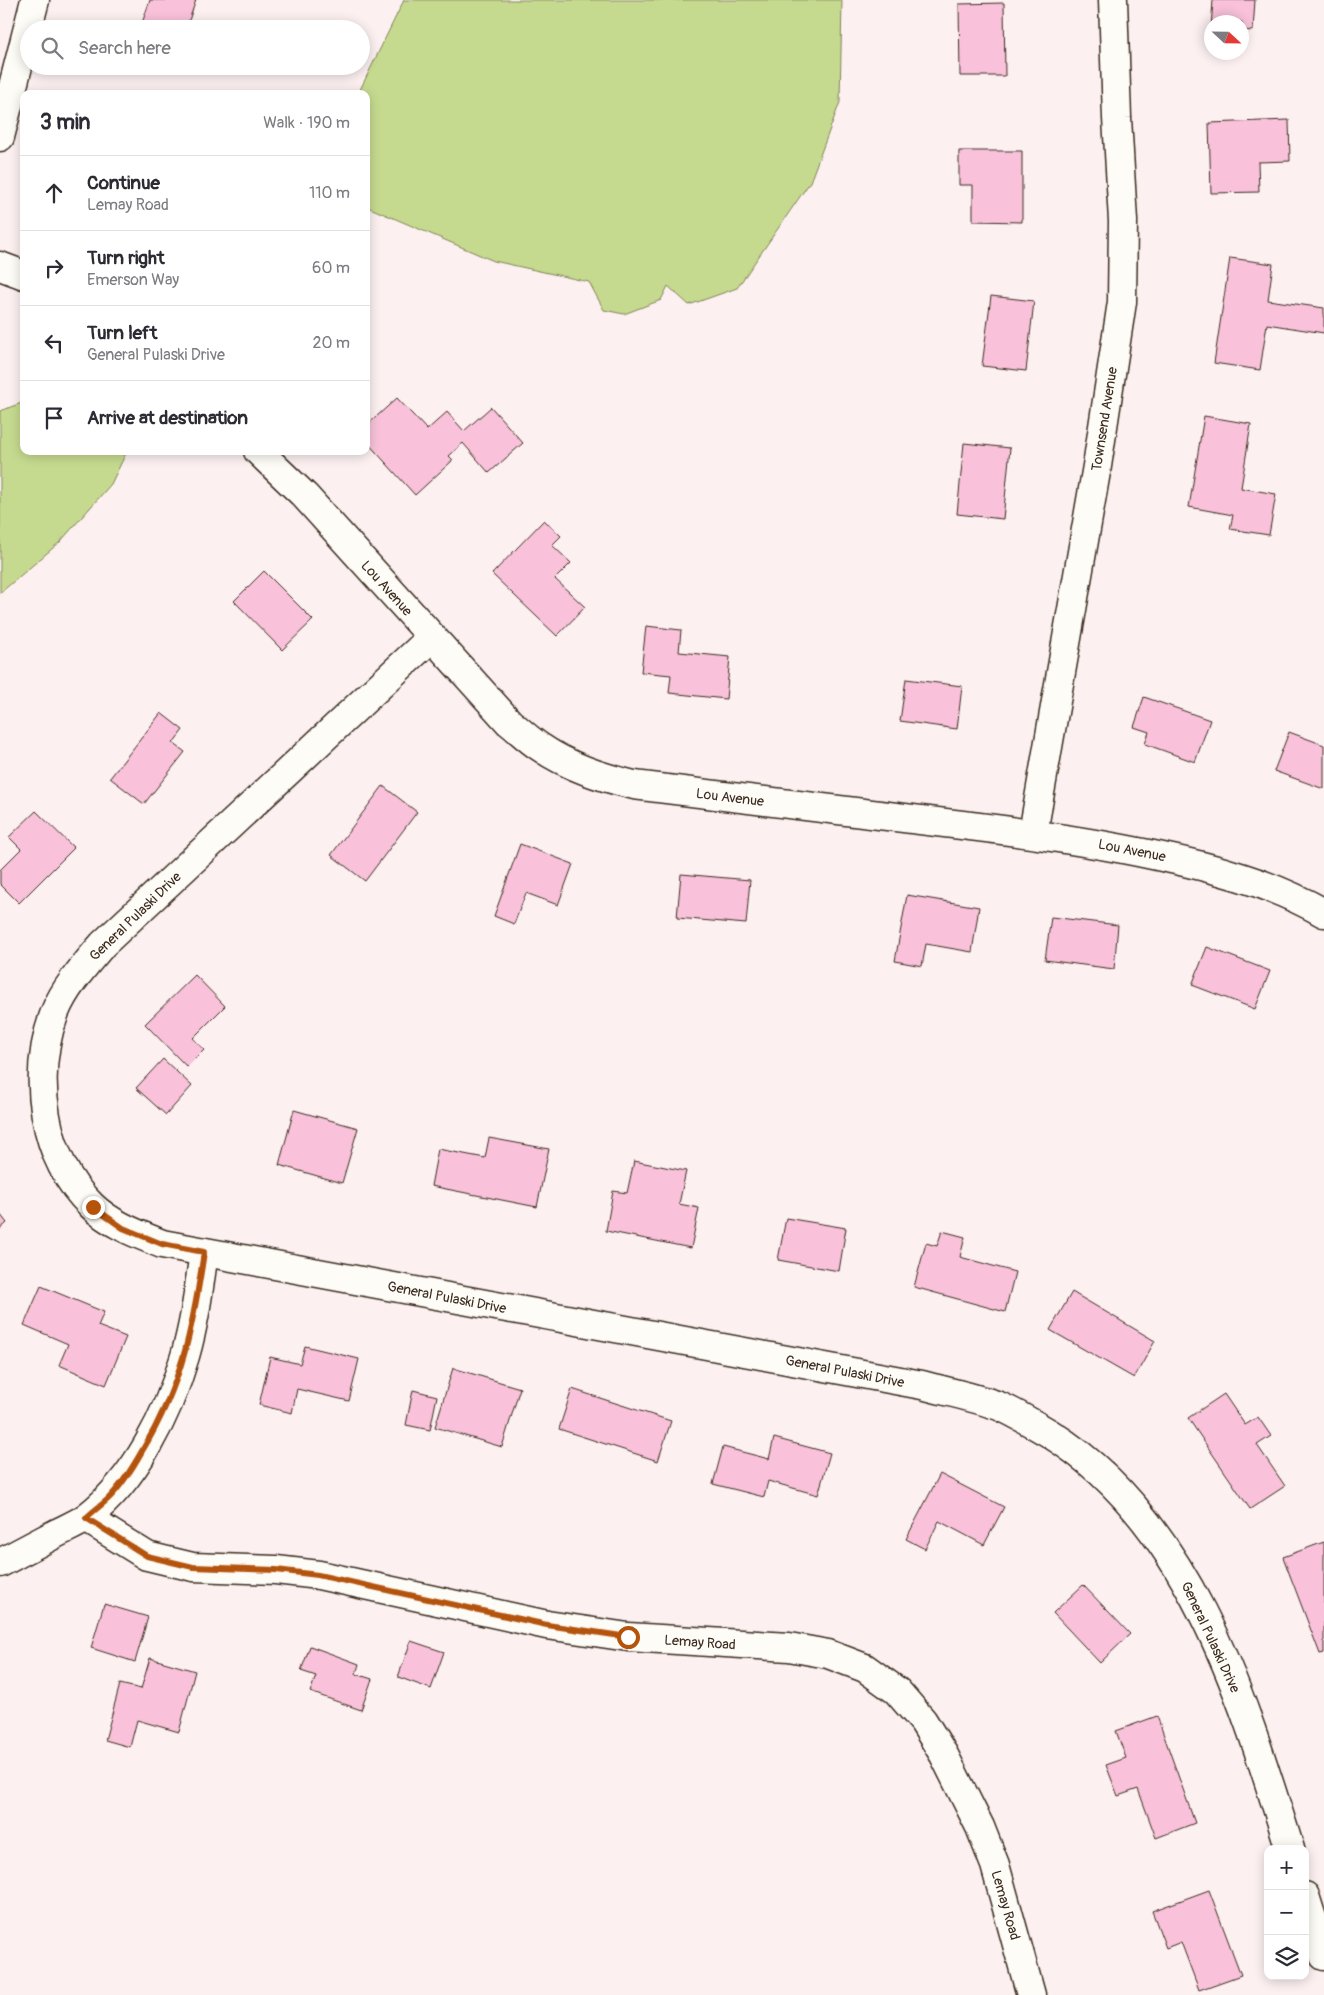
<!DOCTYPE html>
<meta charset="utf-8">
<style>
body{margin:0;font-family:Pangolin,sans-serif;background:#f2f2f3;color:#2b2b33}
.controls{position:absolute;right:15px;bottom:15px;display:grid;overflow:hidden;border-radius:10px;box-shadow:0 2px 12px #0003}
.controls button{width:45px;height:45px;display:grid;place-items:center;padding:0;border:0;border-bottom:1px solid #e1e1e2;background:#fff;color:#2b2b33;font:25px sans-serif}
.compass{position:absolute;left:1204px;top:15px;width:45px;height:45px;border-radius:50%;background:#fff;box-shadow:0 2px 12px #0003;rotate:112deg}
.stop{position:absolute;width:15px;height:15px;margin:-11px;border:4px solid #b45309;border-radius:50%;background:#fff}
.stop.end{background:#b45309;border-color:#fff;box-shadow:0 1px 5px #0008}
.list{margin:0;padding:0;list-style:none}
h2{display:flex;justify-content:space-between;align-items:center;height:65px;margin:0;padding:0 20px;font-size:21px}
h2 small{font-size:16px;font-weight:400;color:#7c7c81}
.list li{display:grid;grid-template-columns:32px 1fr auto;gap:15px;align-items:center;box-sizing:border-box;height:75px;padding:0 20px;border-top:1px solid #e1e1e2}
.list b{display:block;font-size:19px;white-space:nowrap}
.list p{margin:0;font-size:16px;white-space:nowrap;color:#7c7c81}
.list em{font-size:16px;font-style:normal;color:#7c7c81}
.icon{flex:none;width:28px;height:28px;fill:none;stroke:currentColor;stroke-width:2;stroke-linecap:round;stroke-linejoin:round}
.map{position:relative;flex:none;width:1324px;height:1995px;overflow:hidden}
.search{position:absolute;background:#fff;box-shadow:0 2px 12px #0003;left:20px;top:20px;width:350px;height:55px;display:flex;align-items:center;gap:12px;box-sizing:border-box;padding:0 18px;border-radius:28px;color:#7c7c81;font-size:19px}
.panel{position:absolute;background:#fff;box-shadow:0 2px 12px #0003;left:20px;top:90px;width:350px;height:365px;border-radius:10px}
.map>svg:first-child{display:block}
</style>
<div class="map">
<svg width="1324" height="1995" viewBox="0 0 1324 1995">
<rect width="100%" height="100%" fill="#fcf0f1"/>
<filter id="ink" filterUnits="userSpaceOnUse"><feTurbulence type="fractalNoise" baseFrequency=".02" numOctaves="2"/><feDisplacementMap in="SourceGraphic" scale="10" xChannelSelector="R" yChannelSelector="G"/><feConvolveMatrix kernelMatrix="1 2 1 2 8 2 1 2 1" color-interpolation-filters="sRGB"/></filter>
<g filter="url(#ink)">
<!-- green -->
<g fill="#c6da8f" stroke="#808256">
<path d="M404 0H842L840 102 810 182 737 288 689 305 668 286 661 300 624 314 604 310 589 282 494 261 370 208 366 204V94H358Z"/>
<path d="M24 402V451H127L111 484 60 542 0 593V411Z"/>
</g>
<!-- building -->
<g fill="#f9c2da" stroke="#3b2a1e">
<path d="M150 0H196L186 29H140Z"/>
<path d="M1213 0H1255L1253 31 1242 30V22H1212L1211 28Z"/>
<path d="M1004 3 1005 76H960L959 4Z"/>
<path d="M1289 120 1290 161 1258 162 1259 192 1211 193 1209 123Z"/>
<path d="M959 151H1022V222L973 221V185H959Z"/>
<path d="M1230 258 1273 264 1268 300 1324 308V333L1267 324 1260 370 1214 363Z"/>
<path d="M991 296 1034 301 1026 371 982 366Z"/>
<path d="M397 398 427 430 447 412 464 431 491 407 523 443 489 473 463 443 449 456 453 460 415 495 366 441V426Z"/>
<path d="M1204 416 1251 424 1241 488 1276 494 1269 535 1230 529 1233 515 1189 507Z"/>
<path d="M964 443 1010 448 1003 519 957 514Z"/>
<path d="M544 520 561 536 552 545 571 563 555 579 585 607 557 636 492 574Z"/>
<path d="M264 571 313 620 282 650 234 601Z"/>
<path d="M646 626 681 630 679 652 730 657 726 699 669 693 671 675 641 672Z"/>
<path d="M906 679 962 686 957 729 900 721Z"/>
<path d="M1144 697 1210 720 1195 762 1145 744 1149 732 1134 727Z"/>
<path d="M161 713 183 730 173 743 185 752 144 804 110 778Z"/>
<path d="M1289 732 1324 745V789L1274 771Z"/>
<path d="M383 786 417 812 365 881 331 855Z"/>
<path d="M36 811 74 848 19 903 0 884V870L21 849 9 837Z"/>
<path d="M520 844 573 864 558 905 526 893 514 924 494 916Z"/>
<path d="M681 874 750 880 746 924 677 918Z"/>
<path d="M907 895 979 907 972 952 926 944 922 966 895 961Z"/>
<path d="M1051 917 1118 925 1114 969 1045 960Z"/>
<path d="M1207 947 1270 971 1255 1009 1192 985Z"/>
<path d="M195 975 225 1006 193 1038 204 1050 187 1067 145 1024Z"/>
<path d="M163 1059 192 1086 166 1115 136 1088Z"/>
<path d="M294 1110 358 1128 342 1183 279 1165Z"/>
<path d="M489 1138 549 1149 537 1207 431 1186 438 1149 485 1158Z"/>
<path d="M634 1161 686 1171 679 1204 699 1208 691 1248 606 1231 613 1191 627 1193Z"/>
<path d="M0 1214 7 1223 0 1229Z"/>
<path d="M786 1218 846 1228 839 1271 778 1260Z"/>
<path d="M942 1231 965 1237 960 1257 1015 1272 1005 1312 914 1287 926 1243 937 1246Z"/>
<path d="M41 1286 104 1312 98 1326 126 1337 106 1385 59 1365 68 1344 24 1325Z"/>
<path d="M1072 1292 1155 1341 1134 1378 1050 1330Z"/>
<path d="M305 1346 359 1359 349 1401 297 1389 292 1413 259 1405 270 1357 300 1364Z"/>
<path d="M453 1368 520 1388 502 1447 435 1427Z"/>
<path d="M572 1389 671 1421 658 1461 559 1429Z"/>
<path d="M413 1390 437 1396 430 1430 406 1425Z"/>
<path d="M1224 1394 1245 1425 1258 1417 1271 1436 1257 1445 1285 1486 1250 1509 1188 1418Z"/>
<path d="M774 1438 830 1453 818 1495 768 1481 764 1497 713 1484 723 1447 769 1459Z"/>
<path d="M940 1474 1004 1507 984 1545 939 1521 925 1549 906 1539Z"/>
<path d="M1324 1542V1653L1320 1654 1283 1557Z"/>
<path d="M1083 1585 1130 1634 1100 1663 1053 1613Z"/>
<path d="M104 1604 148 1617 135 1662 91 1648Z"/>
<path d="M411 1641 444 1652 431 1689 398 1677Z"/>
<path d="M310 1646 359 1664 356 1674 372 1679 361 1710 310 1692 316 1676 301 1671Z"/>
<path d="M150 1658 195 1671 179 1732 137 1720 130 1747 105 1740 120 1684 141 1689Z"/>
<path d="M1157 1716 1195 1823 1156 1838 1138 1789 1118 1796 1106 1765 1126 1758 1116 1731Z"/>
<path d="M1209 1890 1241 1975 1199 1990 1181 1942 1166 1948 1152 1911Z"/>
</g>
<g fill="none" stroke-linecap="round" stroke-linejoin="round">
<defs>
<g id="minor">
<path d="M0 137 35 0"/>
<path d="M0 266 24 275"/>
<path d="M258 451 305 496 509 722C519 730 529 740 540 747 569 767 601 777 634 785 738 798 841 810 945 823 1015 831 1084 840 1153 855 1212 867 1272 883 1324 913"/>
<path d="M432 637 103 944C86 964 65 987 55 1012 31 1076 42 1158 92 1206 112 1225 138 1234 162 1244L922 1385C948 1392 974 1397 999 1406 1016 1413 1033 1424 1049 1433 1190 1520 1243 1699 1290 1849"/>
<path d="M1033 833 1097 466 1122 302 1123 221 1117 118 1113 0"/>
<path d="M86 1518 147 1556 193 1567 276 1570 319 1575 547 1625 628 1637 789 1647 828 1654 865 1668 897 1691 923 1721 944 1755 980 1827 995 1865 1031 1995"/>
<path d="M0 1563C19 1553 38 1543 57 1533 67 1528 79 1523 87 1517 136 1479 168 1414 185 1356 195 1322 199 1287 204 1252"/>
<path d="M1305 1896 1324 1956"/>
</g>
</defs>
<!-- minor casing -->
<use href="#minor" stroke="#3b2a1e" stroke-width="31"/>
<!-- minor -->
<use href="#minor" stroke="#fdfcf7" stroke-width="28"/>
</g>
</g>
<g fill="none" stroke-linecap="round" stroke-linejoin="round" filter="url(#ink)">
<!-- route -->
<path stroke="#b45309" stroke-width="6" d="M93 1207 123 1228 162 1244 204 1252C193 1327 182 1385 142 1451 133 1467 122 1485 109 1498 102 1505 93 1511 86 1518L147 1556 193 1567 276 1570 318 1575 547 1625 628 1637"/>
</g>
<g text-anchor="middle" stroke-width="4" stroke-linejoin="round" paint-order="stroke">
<!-- street labels -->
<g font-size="14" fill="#3b2a1e" stroke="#fdfcf7">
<text transform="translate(1104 419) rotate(-81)" y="5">Townsend Avenue</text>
<text transform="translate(387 588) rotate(48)" y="5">Lou Avenue</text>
<text transform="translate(730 797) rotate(7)" y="5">Lou Avenue</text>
<text transform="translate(1132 850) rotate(11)" y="5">Lou Avenue</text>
<text transform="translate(135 916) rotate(-44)" y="5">General Pulaski Drive</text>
<text transform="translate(447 1297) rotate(11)" y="5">General Pulaski Drive</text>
<text transform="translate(845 1371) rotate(11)" y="5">General Pulaski Drive</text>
<text transform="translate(1211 1637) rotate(65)" y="5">General Pulaski Drive</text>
<text transform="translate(700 1642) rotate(4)" y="5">Lemay Road</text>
<text transform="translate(1006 1905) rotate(74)" y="5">Lemay Road</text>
</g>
</g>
</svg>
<div class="controls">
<button>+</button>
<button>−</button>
<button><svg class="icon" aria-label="layers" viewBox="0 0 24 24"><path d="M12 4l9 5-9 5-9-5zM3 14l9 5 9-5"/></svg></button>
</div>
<svg class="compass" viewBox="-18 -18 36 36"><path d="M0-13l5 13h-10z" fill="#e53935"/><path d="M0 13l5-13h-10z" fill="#7c7c81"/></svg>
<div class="stop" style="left:628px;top:1637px"></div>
<div class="stop end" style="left:93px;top:1207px"></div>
<div class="search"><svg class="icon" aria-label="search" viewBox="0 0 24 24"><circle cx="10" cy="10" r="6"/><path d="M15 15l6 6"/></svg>Search here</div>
<section class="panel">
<h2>3 min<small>Walk · 190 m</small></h2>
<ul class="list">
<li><svg class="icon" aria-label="ahead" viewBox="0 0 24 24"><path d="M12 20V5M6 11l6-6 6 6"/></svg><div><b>Continue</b><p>Lemay Road</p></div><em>110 m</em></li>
<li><svg class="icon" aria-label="right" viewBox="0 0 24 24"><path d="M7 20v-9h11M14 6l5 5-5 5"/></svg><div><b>Turn right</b><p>Emerson Way</p></div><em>60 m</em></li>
<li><svg class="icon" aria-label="left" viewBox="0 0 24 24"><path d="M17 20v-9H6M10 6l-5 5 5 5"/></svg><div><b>Turn left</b><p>General Pulaski Drive</p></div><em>20 m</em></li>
<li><svg class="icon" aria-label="arrive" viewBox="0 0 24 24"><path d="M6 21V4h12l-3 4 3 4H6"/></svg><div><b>Arrive at destination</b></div></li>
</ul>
</section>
</div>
